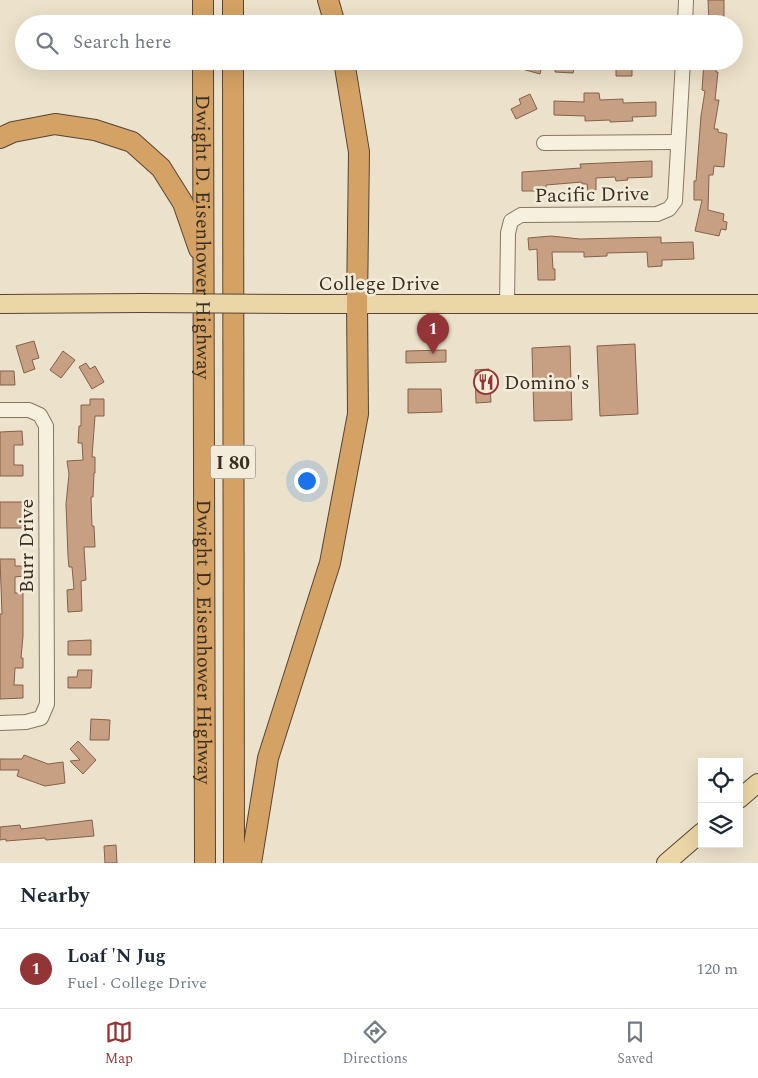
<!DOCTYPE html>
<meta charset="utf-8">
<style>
body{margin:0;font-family:Spectral,serif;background:#f2f2f3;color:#1f2937}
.controls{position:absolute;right:15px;bottom:15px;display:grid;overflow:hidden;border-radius:0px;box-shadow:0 5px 20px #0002}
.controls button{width:45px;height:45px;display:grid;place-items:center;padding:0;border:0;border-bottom:1px solid #e0e1e3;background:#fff;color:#1f2937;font:25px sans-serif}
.you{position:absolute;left:306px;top:480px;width:18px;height:18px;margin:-12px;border:4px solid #fff;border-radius:50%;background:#1a73e8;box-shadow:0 0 0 8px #1a73e833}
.badge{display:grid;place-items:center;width:32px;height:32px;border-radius:50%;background:#933536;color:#fff;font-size:16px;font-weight:700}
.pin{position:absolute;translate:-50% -41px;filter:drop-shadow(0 1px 2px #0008)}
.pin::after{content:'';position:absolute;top:26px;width:18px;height:15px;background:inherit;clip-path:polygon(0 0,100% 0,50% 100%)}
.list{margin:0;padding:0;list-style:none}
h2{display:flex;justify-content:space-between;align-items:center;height:65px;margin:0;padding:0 20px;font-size:21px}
h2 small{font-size:16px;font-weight:400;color:#747a83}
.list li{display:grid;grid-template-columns:32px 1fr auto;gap:15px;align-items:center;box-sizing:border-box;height:80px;padding:0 20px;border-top:1px solid #e0e1e3}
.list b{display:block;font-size:19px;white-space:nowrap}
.list p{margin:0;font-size:16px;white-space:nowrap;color:#747a83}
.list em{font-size:16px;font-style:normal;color:#747a83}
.icon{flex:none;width:28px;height:28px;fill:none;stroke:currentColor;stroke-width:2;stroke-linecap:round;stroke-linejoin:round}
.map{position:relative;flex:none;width:758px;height:863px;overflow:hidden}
.search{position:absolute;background:#fff;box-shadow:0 5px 20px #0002;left:15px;right:15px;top:15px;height:55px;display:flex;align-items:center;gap:12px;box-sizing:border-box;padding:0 18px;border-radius:28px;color:#747a83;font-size:19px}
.sheet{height:145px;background:#fff}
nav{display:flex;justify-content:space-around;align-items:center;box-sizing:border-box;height:70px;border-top:1px solid #e0e1e3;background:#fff;font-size:14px;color:#747a83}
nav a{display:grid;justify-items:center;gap:2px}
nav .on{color:#933536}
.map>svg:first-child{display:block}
</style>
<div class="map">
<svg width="758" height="863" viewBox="0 0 758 863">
<rect width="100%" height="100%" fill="#ece2cb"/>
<!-- building -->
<g fill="#c7a084" stroke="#856048">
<path d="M708 0H724V24H709Z"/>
<path d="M504 61H543L540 74 504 64Z"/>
<path d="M556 61H600L601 68 574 69 573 73 555 72Z"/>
<path d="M616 61H658V69H632V76H616Z"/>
<path d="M704 61H716V72H718L715 100H719L714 129H718V132L727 134 724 167 714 166 713 175H709L708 210 724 214 723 221 727 222 726 230 721 229 719 236 695 231 702 200H694V181H696L701 116 705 91 702 90Z"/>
<path d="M584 93H599L600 100 623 99V103L656 102V116L632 117 633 121 610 122V120L585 121V116L554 115V101L584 102Z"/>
<path d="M530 94 537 109 516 119 511 109 521 104 519 99Z"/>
<path d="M652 161V177L627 178 628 180 616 181 615 177 596 178V190L588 191 587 184H582V182L546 185V191H522V172L581 168 580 164Z"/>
<path d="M551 236 580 239 661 237V243L693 242 694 259 662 260V266L648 267 647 252 607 253V256L584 257V252H552L553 269H555V280H538L537 249 529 250 528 238Z"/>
<path d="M34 341 39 358 32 360 35 369 24 373 16 346Z"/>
<path d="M635 344 638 414 600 416 597 346Z"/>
<path d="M570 346 572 420 534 421 532 348Z"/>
<path d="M446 350V362L406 363V351Z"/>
<path d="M63 351 75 360 61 378 50 370Z"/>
<path d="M86 363 90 369 95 366 104 382 92 389 79 367Z"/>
<path d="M489 369 491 402 476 403 475 370Z"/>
<path d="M0 371H14L15 385H0Z"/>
<path d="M408 389H441L442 412 408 413Z"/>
<path d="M90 399H104V416H95L92 457H95V473H94L93 497H91L92 526H94L95 547H84L86 580 81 581 82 611 68 612 67 590 74 589 72 567H69L68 556 66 504 69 474 67 461 83 460 82 443H78L79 426H81V405H90Z"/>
<path d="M22 431 23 445H14V465H23V476H0V432Z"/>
<rect x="0" y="502" width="23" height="26"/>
<path d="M0 559H15V566H24V576L15 577V593H23V636L21 658H23V668H15L14 685H23V698L0 699V614H2Z"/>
<path d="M91 640V655H68V641Z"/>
<path d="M78 670H92L91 688H68V677H77Z"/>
<path d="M91 719 110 720 109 740H90Z"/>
<path d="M78 741 96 760 83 774 70 761 80 760 70 749Z"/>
<path d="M24 755 48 764 63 762 65 783 45 786 17 776 19 770H0V759H22Z"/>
<path d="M92 820 94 836 46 840 45 838 6 841V839L0 840V827L20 825 21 829Z"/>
<path d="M116 845 117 863H105L104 846Z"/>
</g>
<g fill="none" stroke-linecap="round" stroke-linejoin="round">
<defs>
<g id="minor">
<path d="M685 24 686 0"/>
<path d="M544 143 678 142"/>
<path d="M507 304 508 233 511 221 521 215 657 214 669 209 675 201 683 61"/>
<path d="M0 410H29L40 415 46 426 47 704 41 718 26 722 0 723"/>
</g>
<g id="major">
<path d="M0 304 143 303"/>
<path d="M292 304H758"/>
<path d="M739 799 758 783"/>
<path d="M666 863 702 832"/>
</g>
<g id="highway">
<path d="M203 0V24"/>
<path d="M233 0V24"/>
<path d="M328 0 335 24"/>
<path id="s1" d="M203 61 205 863"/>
<path d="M233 61 234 863"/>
<path d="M0 138 13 132 55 124 95 130 132 142 161 168 183 203 199 249"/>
<path d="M251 863 268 758 330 563 358 414 357 304 359 152 344 61"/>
</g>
</defs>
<!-- minor casing -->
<use href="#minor" stroke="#887560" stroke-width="16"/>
<!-- major casing -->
<use href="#major" stroke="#574434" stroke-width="20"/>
<!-- highway casing -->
<use href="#highway" stroke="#574434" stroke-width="22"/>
<!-- minor -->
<use href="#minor" stroke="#f7f0de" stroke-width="14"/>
<!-- major -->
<use href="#major" stroke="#ebd6a7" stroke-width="18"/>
<!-- highway -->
<use href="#highway" stroke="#d3a264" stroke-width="20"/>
<defs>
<path id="major-bridge" d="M143 303 292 304"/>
</defs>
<!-- major-bridge casing -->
<use href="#major-bridge" stroke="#574434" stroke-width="20" stroke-linecap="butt"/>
<!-- major-bridge -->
<use href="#major-bridge" stroke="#ebd6a7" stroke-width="18"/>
</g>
<!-- icons -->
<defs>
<symbol id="restaurant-ring" viewBox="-11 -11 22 22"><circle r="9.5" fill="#f4ecda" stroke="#933536" stroke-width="1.5"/><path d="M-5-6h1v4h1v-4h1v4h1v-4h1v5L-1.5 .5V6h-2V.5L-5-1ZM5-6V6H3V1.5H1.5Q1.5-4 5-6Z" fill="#933536"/></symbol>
</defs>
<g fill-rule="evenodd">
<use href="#restaurant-ring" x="472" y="368" width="28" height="28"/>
</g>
<g text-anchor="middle" stroke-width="5" stroke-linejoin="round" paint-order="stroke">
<!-- shield labels -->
<rect fill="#f4ecda" stroke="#726759" stroke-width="1" x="210.5" y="445.5" width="45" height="33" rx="4"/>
<g font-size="19" font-weight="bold" fill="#3a2e22">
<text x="233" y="469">I 80</text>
</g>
<!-- street labels -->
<g font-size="20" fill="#3a2e22" stroke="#f4ecda">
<text transform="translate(592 194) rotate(-1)" y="7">Pacific Drive</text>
<text dy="7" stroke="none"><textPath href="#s1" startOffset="176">Dwight D. Eisenhower Highway</textPath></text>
<text x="379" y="290">College Drive</text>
<text transform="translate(26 546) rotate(-90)" y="7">Burr Drive</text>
<text dy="7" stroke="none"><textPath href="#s1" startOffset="581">Dwight D. Eisenhower Highway</textPath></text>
</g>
<!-- poi labels -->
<g font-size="20" fill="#3a2e22" stroke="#f4ecda" text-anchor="start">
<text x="504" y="389">Domino's</text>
</g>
</g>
</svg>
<div class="controls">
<button><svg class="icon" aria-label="locate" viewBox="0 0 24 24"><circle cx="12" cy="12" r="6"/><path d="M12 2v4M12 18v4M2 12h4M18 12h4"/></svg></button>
<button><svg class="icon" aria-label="layers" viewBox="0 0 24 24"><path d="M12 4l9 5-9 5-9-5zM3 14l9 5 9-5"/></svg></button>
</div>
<div class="you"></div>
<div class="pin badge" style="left:433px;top:354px">1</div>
<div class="search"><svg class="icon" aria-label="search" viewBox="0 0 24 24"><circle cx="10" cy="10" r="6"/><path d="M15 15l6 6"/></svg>Search here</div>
</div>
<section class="sheet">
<h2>Nearby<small></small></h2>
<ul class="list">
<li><span class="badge">1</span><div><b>Loaf 'N Jug</b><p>Fuel · College Drive</p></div><em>120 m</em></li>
</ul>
</section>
<nav>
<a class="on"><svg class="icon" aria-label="map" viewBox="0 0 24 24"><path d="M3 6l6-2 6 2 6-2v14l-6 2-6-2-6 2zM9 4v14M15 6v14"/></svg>Map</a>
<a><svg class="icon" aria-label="directions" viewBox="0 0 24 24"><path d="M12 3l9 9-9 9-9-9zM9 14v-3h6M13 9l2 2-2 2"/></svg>Directions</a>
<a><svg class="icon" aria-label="saved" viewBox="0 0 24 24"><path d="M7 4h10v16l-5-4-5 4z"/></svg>Saved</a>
</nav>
